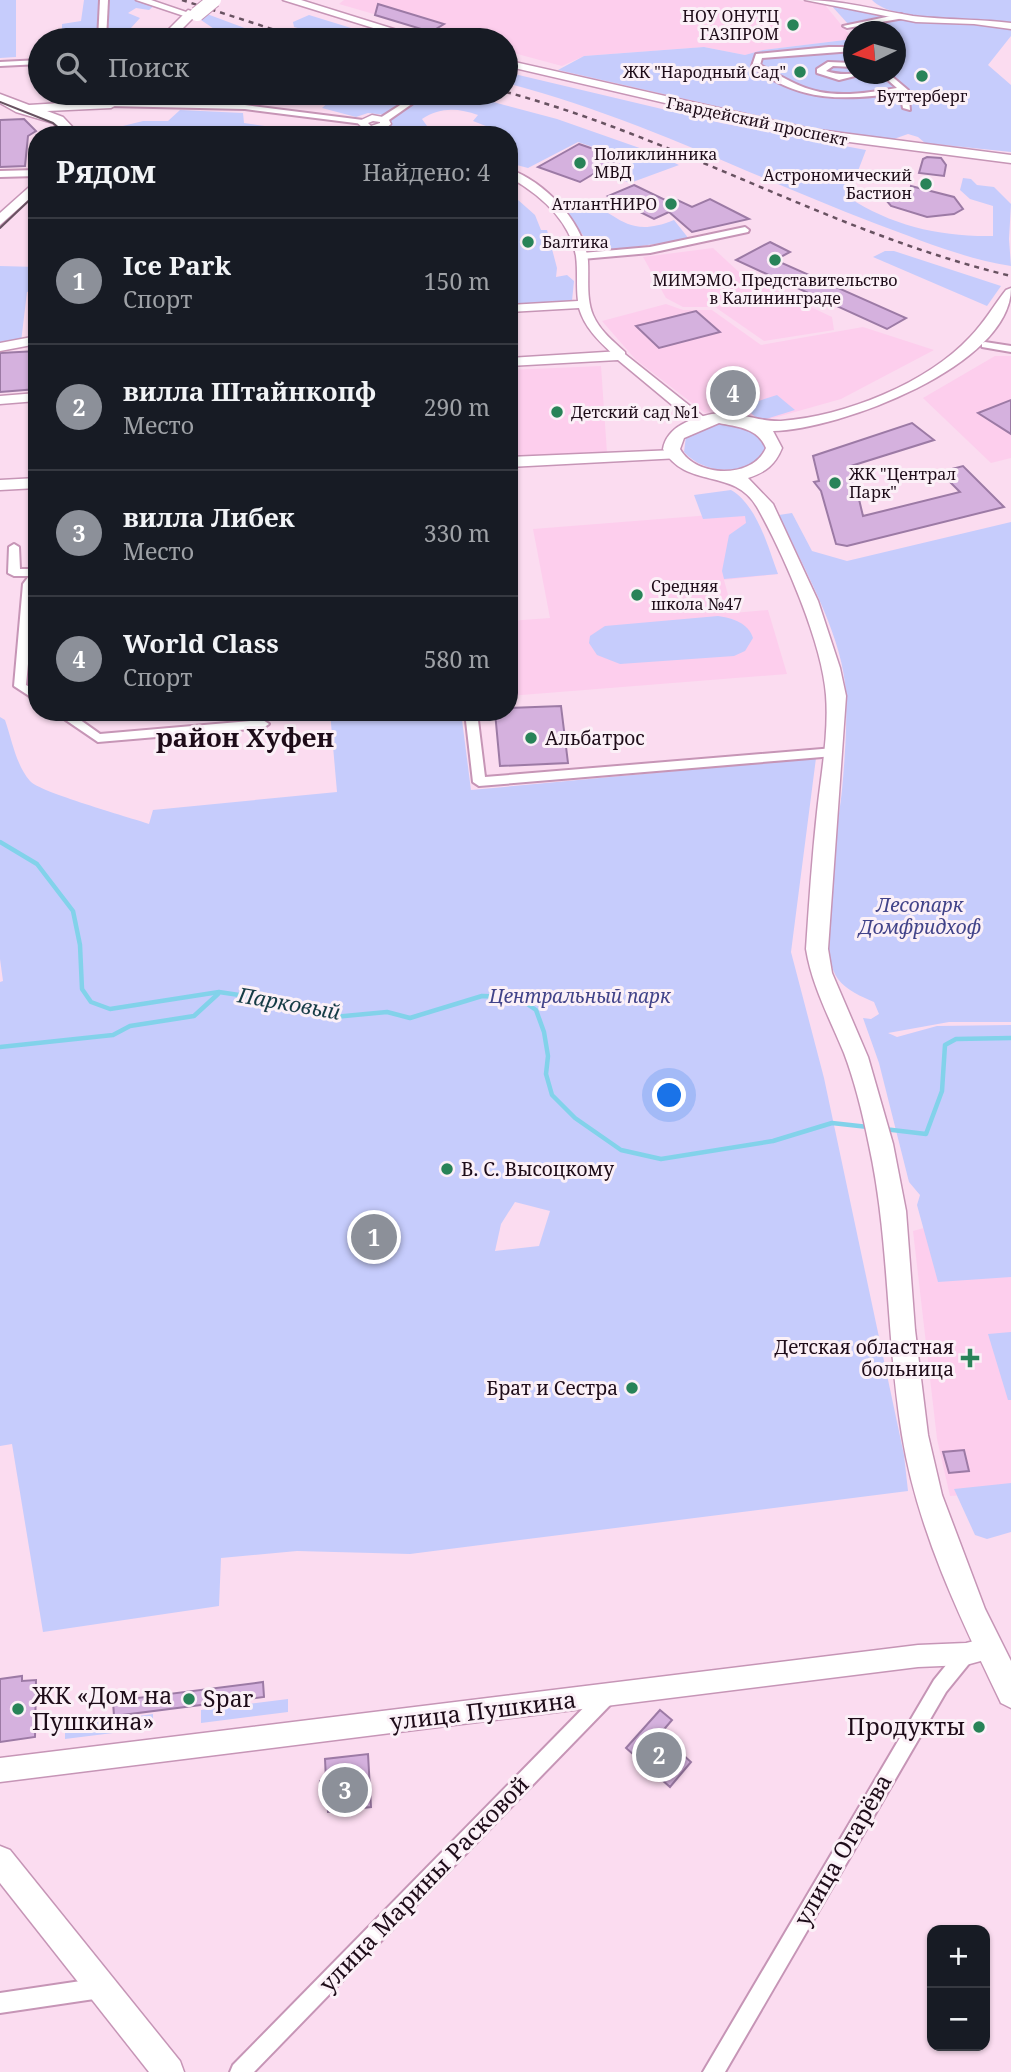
<!DOCTYPE html>
<html lang="ru">
<meta charset="utf-8">
<style>
body{margin:0;font-family:"Noto Serif",serif;background:#242831;color:#f1f3f6}
.controls{position:absolute;right:21px;bottom:21px;display:grid;overflow:hidden;border-radius:14px;box-shadow:0 2px 5px #0004}
.controls button{width:63px;height:63px;display:grid;place-items:center;padding:0;border:0;border-bottom:2px solid #363941;background:#171b24;color:#f1f3f6;font:35px sans-serif}
.compass{position:absolute;left:843px;top:21px;width:63px;height:63px;border-radius:50%;background:#171b24;box-shadow:0 2px 5px #0004;rotate:265deg}
.you{position:absolute;left:670px;top:1096px;width:24px;height:24px;margin:-18px;border:5px solid #fff;border-radius:50%;background:#1a73e8;box-shadow:0 0 0 10px #1a73e833}
.badge{display:grid;place-items:center;width:46px;height:46px;border-radius:50%;background:#8c9099;color:#fff;font-size:23px;font-weight:700}
.pin{position:absolute;translate:-50% -50%;border:4px solid #fff;box-shadow:0 2px 7px #0006}
.list{margin:0;padding:0;list-style:none}
h2{display:flex;justify-content:space-between;align-items:center;height:91px;margin:0;padding:0 28px;font-size:30px}
h2 small{font-size:23px;font-weight:400;color:#9ea1a6}
.list li{display:grid;grid-template-columns:46px 1fr auto;gap:21px;align-items:center;box-sizing:border-box;height:126px;padding:0 28px;border-top:2px solid #363941}
.list b{display:block;font-size:26px;white-space:nowrap}
.list p{margin:0;font-size:23px;white-space:nowrap;color:#9ea1a6}
.list em{font-size:23px;font-style:normal;color:#9ea1a6}
.icon{flex:none;width:38px;height:38px;fill:none;stroke:currentColor;stroke-width:2;stroke-linecap:round;stroke-linejoin:round}
.map{position:relative;flex:none;width:1011px;height:2072px;overflow:hidden}
.search{position:absolute;background:#171b24;box-shadow:0 2px 5px #0004;left:28px;top:28px;width:490px;height:77px;display:flex;align-items:center;gap:18px;box-sizing:border-box;padding:0 24px;border-radius:38px;color:#9ea1a6;font-size:26px}
.panel{position:absolute;background:#171b24;box-shadow:0 2px 5px #0004;left:28px;top:126px;width:490px;height:595px;border-radius:28px}
.map>svg:first-child{display:block}
</style>
<div class="map">
<svg width="1011" height="2072" viewBox="0 0 1011 2072">
<rect width="100%" height="100%" fill="#fbdcf0"/>
<!-- built -->
<g fill="#fdceed">
<path d="M344 0H798L825 5 853 39 763 50 745 55 704 47 584 56 562 66 506 51V40H464L339 4Z"/>
<path d="M713 248 741 274 832 317 834 330 764 341 715 307H683L666 298 643 257Z"/>
<path d="M666 304 683 310H712L761 345 863 327 934 350 841 399 763 421 735 412 705 413 636 360 602 321Z"/>
<path d="M995 356H1011V458L991 463 923 398Z"/>
<path d="M601 366 607 453 509 456V370Z"/>
<path d="M749 512 778 574 724 580 733 613 768 610 787 674 509 696V621L550 618 533 529Z"/>
<path d="M1011 1204V1492L950 1496 937 1439 913 1231Z"/>
</g>
<!-- green -->
<g fill="#c6ccfc" fill-rule="evenodd">
<path d="M0 0H16V57L0 58Z"/>
<path d="M84 0H101L99 40H92V36L62 40V24L81 21Z"/>
<path d="M106 0H136L155 5 149 10 136 8 128 13 140 18 120 40H105Z"/>
<path d="M872 0H1011V25C975 18 896 24 872 0Z"/>
<path d="M830 4 894 16 849 25Z"/>
<path d="M207 14 277 40H217L220 33 201 20Z"/>
<path d="M309 15 390 40H343L294 27 293 22Z"/>
<path d="M894 18 921 22H962L1011 29V36L988 65 1011 85V152L925 143 918 137 908 134 891 140 817 129 558 70 584 56 704 47 745 55 763 50 853 39V74H895V32L855 31 851 27Z"/>
<path d="M506 72 721 123 866 150 848 197C892 226 941 237 993 236V206L970 199 960 190 963 178 971 179 977 185 994 187 1011 204 1009 239 1011 266C964 259 918 239 874 223 751 176 634 116 506 83Z"/>
<path d="M131 93H192L190 100 124 101Z"/>
<path d="M339 93H411L415 94 386 115 368 113 356 117 322 108Z"/>
<path d="M426 93H459L557 119 651 152 679 165 630 183 608 174 625 158 578 142 528 168 509 163V135L473 121 478 115C458 108 440 107 422 119L427 126 444 135 410 132 404 135 391 129V117Z"/>
<path d="M180 110 243 113 244 123 307 132V135H87L143 121H168Z"/>
<path d="M509 192 535 215 541 230H547L557 268 556 277 567 275 574 281 572 301 509 305Z"/>
<path d="M575 199C619 209 623 241 674 220L689 239 586 254 585 238 558 201Z"/>
<path d="M885 251H894L1001 286 987 306 873 257Z"/>
<path d="M0 266 37 267V289L27 292 21 342 0 347Z"/>
<path d="M777 395 795 410 760 421 743 406Z"/>
<path d="M720 424C740 426 757 429 766 448L762 458C739 475 704 474 684 452L686 436 705 426Z"/>
<path d="M731 490C757 505 768 547 778 574L724 579 722 571 729 535 746 523 745 516 703 519 694 495Z"/>
<path d="M792 513 812 551 847 561 1011 522V1022H949L888 1033 897 1037 937 1026 1011 1025V1277L938 1282 917 1205 920 1195 909 1182 879 1063 863 1018 871 1019 879 1014 874 1002C862 997 846 990 838 979 814 947 838 831 842 790 845 756 848 718 845 683 839 629 802 565 779 515Z"/>
<path d="M718 616C733 618 748 623 753 638L745 651 734 656 620 664 597 655 589 643 590 636 605 626Z"/>
<path d="M330 712H461L471 790 816 758 791 952 824 1078 904 1455 908 1491 410 1554 297 1551 221 1558 219 1606 43 1632 12 1444 0 1446V982L3 981 0 959V717L5 720C12 740 16 765 30 781 39 792 129 817 149 824L153 810 337 792ZM515 1202 550 1211 539 1246 495 1251 501 1224Z"/>
<path d="M1011 1332V1400H1008L988 1334Z"/>
<path d="M1011 1483V1532L987 1539 975 1535 954 1489Z"/>
<path d="M288 1699V1712L201 1723V1710Z"/>
<path d="M153 1714V1728L65 1739V1726Z"/>
</g>
<g fill="none" stroke-linecap="round" stroke-linejoin="round">
<!-- stream -->
<g stroke="#82d2ea" stroke-width="4.5">
<path d="M0 842 37 864 73 911 80 945 82 989 91 1002 110 1009 219 992 279 1001 314 1014 334 1017 387 1012 410 1018 482 996 517 997 536 1010 544 1032 548 1056 546 1074 552 1095 575 1118 621 1150 661 1159 773 1141 832 1123 868 1127"/>
<path d="M0 1047 113 1035 130 1026 194 1016 218 994"/>
<path d="M884 1129 926 1134 942 1091 945 1045 956 1039 1011 1038"/>
</g>
</g>
<!-- building -->
<g fill="#d5b1de" stroke="#9c7aa5" stroke-width="2">
<path d="M378 4 444 24 431 32 375 15Z"/>
<path d="M24 119 36 131 28 136 25 166 0 167V120Z"/>
<path d="M579 144 620 158 580 182 538 167Z"/>
<path d="M927 157 941 158 946 165 944 176 919 173 923 159Z"/>
<path d="M634 185 665 200 671 197 692 207 710 199 749 219 692 232 669 212 654 219 608 196Z"/>
<path d="M911 186 954 197 963 209 954 214 927 217 891 206 886 200 895 195 909 196Z"/>
<path d="M770 242 790 252 775 260 906 318 887 329 736 260Z"/>
<path d="M696 311 720 332 659 348 636 326Z"/>
<path d="M37 351V389L0 392V353Z"/>
<path d="M1011 400V434L978 413Z"/>
<path d="M912 423 934 440 851 466 863 516 960 492 940 472 963 466 1004 507 847 546 836 544 821 491 814 482 819 481 813 456Z"/>
<path d="M561 706 568 763 500 766 495 712H509V708Z"/>
<path d="M964 1450 969 1471 949 1473 943 1452Z"/>
<path d="M22 1676V1681L36 1680 35 1737 0 1742V1679Z"/>
<path d="M263 1682 264 1697 114 1716 113 1701Z"/>
<path d="M660 1710 672 1720 660 1734 691 1762 670 1787 626 1748Z"/>
<path d="M368 1754 371 1807 328 1812 327 1799H321L320 1781 326 1780 325 1759Z"/>
</g>
<g fill="none" stroke-linecap="round" stroke-linejoin="round">
<defs>
<g id="minor">
<path d="M100 0H108L106 40H98Z"/>
<path d="M901 14 905 16 904 18 847 28 843 26Z"/>
<path d="M829 47H853V51L762 58 760 65C779 75 799 88 820 92 845 97 873 92 897 88L881 74H889L908 90 910 110 903 108 900 93C844 100 800 103 752 66L756 54Z"/>
<path d="M40 60V64L0 66V62Z"/>
<path d="M828 62 853 63V67L833 66 826 71C840 76 850 73 863 74L839 80 817 73V69Z"/>
<path d="M419 93 426 94 386 122H380V118Z"/>
<path d="M111 102 245 105 363 120 367 122 363 124 245 109 108 106 107 104Z"/>
<path d="M37 170V176L0 177V171Z"/>
<path d="M745 227 749 230 748 232 650 253 582 259 578 256 582 253 650 247Z"/>
<path d="M985 342 1011 346V352L982 347V343Z"/>
<path d="M14 544 19 547 20 569H37L26 685 37 691V701L14 686 23 584 29 576H14L8 573 9 547Z"/>
<path d="M54 712H69L100 734 263 720 269 724 263 728 98 742Z"/>
<path d="M465 712H477L485 777 834 748 840 752 834 756 479 786 473 782Z"/>
<path d="M966 1645 972 1648 975 1654 972 1660 946 1692 725 2072H703L934 1680 960 1648Z"/>
<path d="M608 1686 614 1689 617 1695 614 1701 254 2072H230L233 2065 602 1689Z"/>
<path d="M101 1978 108 1981 111 1988 108 1995 101 1998 0 2013V1993Z"/>
</g>
<g id="tertiary">
<path d="M136 0H151L195 15 187 17Z"/>
<path d="M805 0C842 0 877 10 913 16 945 20 979 19 1011 23V29L974 24 916 22Z"/>
<path d="M372 115 388 118 391 124 385 129 403 135C386 135 368 136 357 122ZM373 121 380 122V123L371 126 368 123Z"/>
<path d="M509 169C545 182 584 222 588 261 589 279 586 298 593 315 600 331 613 341 625 352V358H617C601 343 585 329 579 308L509 312V305L578 301C576 286 578 271 576 256 570 220 539 194 509 177Z"/>
<path d="M37 336V344L0 351V343Z"/>
<path d="M991 1637 999 1640 1002 1648 999 1656 966 1665 918 1667 0 1782V1758L918 1645 966 1643Z"/>
</g>
<g id="secondary">
<path d="M283 0H301L429 40H412Z"/>
<path d="M506 60 811 129 1011 155V163L811 137 506 66Z"/>
<path d="M621 351 705 418V424H695L618 360 509 366V358Z"/>
<path d="M37 393V401L0 404V396Z"/>
<path d="M675 450 680 452V458L509 467V457Z"/>
<path d="M37 478V488L0 490V480Z"/>
<path d="M0 1846 10 1850 180 2061 184 2072H149L0 1883Z"/>
</g>
<g id="primary">
<path d="M188 10 198 13 171 40H158Z"/>
<path d="M0 94 29 105 111 100 118 104 111 108 47 111 63 117 80 135H65L53 123 16 112 0 103Z"/>
<path d="M37 180V192L0 225V213Z"/>
<path d="M1011 288C1011 366 838 430 773 431L782 448C775 465 766 472 748 478L773 504 818 601 840 668 846 696 828 949 832 973 868 1057 893 1144 906 1211 915 1330 928 1435 942 1495 985 1609 1011 1661V1708L1001 1703C960 1618 917 1529 902 1435 886 1339 890 1241 869 1145 863 1115 855 1082 844 1053 830 1019 812 986 806 949 809 903 812 857 817 812 821 774 829 734 826 695 822 642 784 555 757 507 734 467 686 490 663 449 667 426 693 418 712 414 734 410 759 422 781 421 845 416 926 384 970 337 984 323 994 305 1006 290ZM719 423C738 427 758 428 766 448 753 479 696 478 680 449L684 438Z"/>
</g>
</defs>
<!-- minor casing -->
<use href="#minor" stroke="#c695b6" stroke-width="4"/>
<!-- tertiary casing -->
<use href="#tertiary" stroke="#c695b6" stroke-width="3"/>
<!-- secondary casing -->
<use href="#secondary" stroke="#c695b6" stroke-width="3"/>
<!-- primary casing -->
<use href="#primary" stroke="#c695b6" stroke-width="3"/>
<!-- minor -->
<use href="#minor" fill="#fff" fill-rule="evenodd"/>
<!-- tertiary -->
<use href="#tertiary" fill="#fff" fill-rule="evenodd"/>
<!-- secondary -->
<use href="#secondary" fill="#fff" fill-rule="evenodd"/>
<!-- primary -->
<use href="#primary" fill="#fff" fill-rule="evenodd"/>
<!-- tram -->
<g stroke="#685261" stroke-width="2">
<path d="M0 102 53 123 67 135"/>
<path d="M0 228 37 193"/>
</g>
<!-- rail -->
<g stroke="#685261" stroke-width="2.5" stroke-dasharray="5 5" stroke-linecap="butt">
<path d="M182 0 306 40"/>
<path d="M506 92C680 139 835 234 1011 276"/>
</g>
<defs>
<path id="primary-bridge" d="M197 14 214 0"/>
</defs>
<!-- primary-bridge casing -->
<use href="#primary-bridge" stroke="#c695b6" stroke-width="16" stroke-linecap="butt"/>
<!-- primary-bridge -->
<use href="#primary-bridge" stroke="#fff" stroke-width="14"/>
</g>
<!-- markers -->
<g fill="#288358" stroke="#fbf0f7" stroke-width="2.5">
<circle cx="793" cy="25" r="7"/>
<circle cx="800" cy="72" r="7"/>
<circle cx="922" cy="76" r="7"/>
<circle cx="580" cy="163" r="7"/>
<circle cx="926" cy="184" r="7"/>
<circle cx="671" cy="204" r="7"/>
<circle cx="528" cy="242" r="7"/>
<circle cx="775" cy="260" r="7"/>
<circle cx="557" cy="412" r="7"/>
<circle cx="835" cy="483" r="7"/>
<circle cx="637" cy="595" r="7"/>
<circle cx="531" cy="738" r="7"/>
<circle cx="447" cy="1169" r="7"/>
<path d="M966.5 1347.5h7v7h7v7h-7v7h-7v-7h-7v-7h7z"/>
<circle cx="632" cy="1388" r="7"/>
<circle cx="189" cy="1699" r="7"/>
<circle cx="18" cy="1709" r="7"/>
<circle cx="979" cy="1727" r="7"/>
</g>
<g text-anchor="middle" stroke-width="6" stroke-linejoin="round" paint-order="stroke">
<!-- far-poi labels -->
<g font-size="16" fill="#1e0c19" stroke="#fbf0f7" text-anchor="start">
<text x="779" y="22" text-anchor="end">НОУ ОНУТЦ<tspan x="779" dy="18">ГАЗПРОМ</tspan></text>
<text x="786" y="78" text-anchor="end">ЖК "Народный Сад"</text>
<text x="922" y="102" text-anchor="middle">Буттерберг</text>
<text x="594" y="160">Поликлинника<tspan x="594" dy="18">МВД</tspan></text>
<text x="912" y="181" text-anchor="end">Астрономический<tspan x="912" dy="18">Бастион</tspan></text>
<text x="657" y="210" text-anchor="end">АтлантНИРО</text>
<text x="542" y="248">Балтика</text>
<text x="775" y="286" text-anchor="middle">МИМЭМО. Представительство<tspan x="775" dy="18">в Калининграде</tspan></text>
<text x="571" y="418">Детский сад №1</text>
<text x="849" y="480">ЖК "Централ<tspan x="849" dy="18">Парк"</tspan></text>
<text x="651" y="592">Средняя<tspan x="651" dy="18">школа №47</tspan></text>
</g>
<!-- far-street labels -->
<g font-size="16" fill="#1e0c19" stroke="#fbf0f7">
<text transform="translate(757 121) rotate(12)" y="6">Гвардейский проспект</text>
</g>
<!-- poi labels -->
<g font-size="19" fill="#1e0c19" stroke="#fbf0f7" text-anchor="start">
<text x="545" y="745">Альбатрос</text>
<text x="461" y="1176">В. С. Высоцкому</text>
<text x="954" y="1354" text-anchor="end">Детская областная<tspan x="954" dy="22">больница</tspan></text>
<text x="618" y="1395" text-anchor="end">Брат и Сестра</text>
</g>
<!-- park labels -->
<g font-size="19" font-style="italic" fill="#414389" stroke="#fbf0f7">
<text x="920" y="912">Лесопарк<tspan x="920" dy="22">Домфридхоф</tspan></text>
<text x="580" y="1003">Центральный парк</text>
</g>
<!-- water labels -->
<g font-size="21" font-style="italic" fill="#153b45" stroke="#fbf0f7">
<text transform="translate(289 1004) rotate(10)" y="7">Парковый</text>
</g>
<!-- near-poi labels -->
<g font-size="23" fill="#1e0c19" stroke="#fbf0f7" text-anchor="start">
<text x="32" y="1704">ЖК «Дом на<tspan x="32" dy="26">Пушкина»</tspan></text>
<text x="203" y="1707">Spar</text>
<text x="965" y="1735" text-anchor="end">Продукты</text>
</g>
<!-- near-street labels -->
<g font-size="23" fill="#1e0c19" stroke="#fbf0f7">
<text transform="translate(483 1711) rotate(-7)" y="8">улица Пушкина</text>
<text transform="translate(843 1850) rotate(-60)" y="8">улица Огарёва</text>
<text transform="translate(424 1884) rotate(-46)" y="8">улица Марины Расковой</text>
</g>
<!-- district labels -->
<g font-size="26" font-weight="bold" fill="#1e0c19" stroke="#fbf0f7">
<text x="245" y="747">район Хуфен</text>
</g>
</g>
</svg>
<div class="controls">
<button>+</button>
<button>−</button>
</div>
<svg class="compass" viewBox="-18 -18 36 36"><path d="M0-13l5 13h-10z" fill="#e53935"/><path d="M0 13l5-13h-10z" fill="#9ea1a6"/></svg>
<div class="you"></div>
<div class="pin badge" style="left:374px;top:1237px">1</div>
<div class="pin badge" style="left:659px;top:1755px">2</div>
<div class="pin badge" style="left:345px;top:1790px">3</div>
<div class="pin badge" style="left:733px;top:393px">4</div>
<div class="search"><svg class="icon" aria-label="search" viewBox="0 0 24 24"><circle cx="10" cy="10" r="6"/><path d="M15 15l6 6"/></svg>Поиск</div>
<section class="panel">
<h2>Рядом<small>Найдено: 4</small></h2>
<ul class="list">
<li><span class="badge">1</span><div><b>Ice Park</b><p>Спорт</p></div><em>150 m</em></li>
<li><span class="badge">2</span><div><b>вилла Штайнкопф</b><p>Место</p></div><em>290 m</em></li>
<li><span class="badge">3</span><div><b>вилла Либек</b><p>Место</p></div><em>330 m</em></li>
<li><span class="badge">4</span><div><b>World Class</b><p>Спорт</p></div><em>580 m</em></li>
</ul>
</section>
</div>
